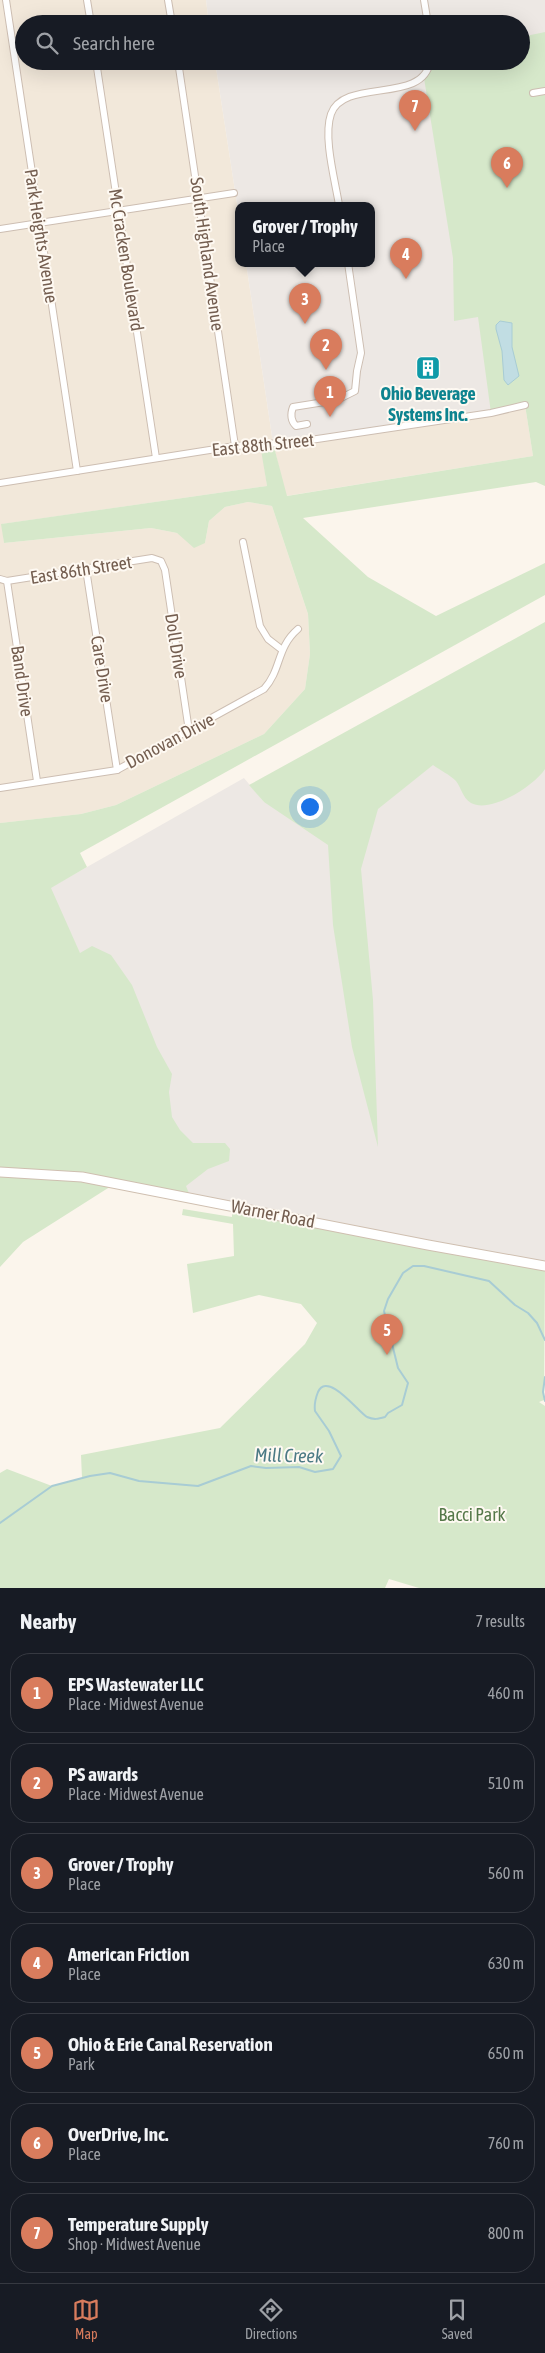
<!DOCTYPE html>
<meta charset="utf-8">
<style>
body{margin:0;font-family:"Asap Condensed",sans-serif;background:#20242c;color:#f1f3f6}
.you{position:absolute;left:309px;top:806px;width:18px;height:18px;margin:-12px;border:4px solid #fff;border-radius:50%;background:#1a73e8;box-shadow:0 0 0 8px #1a73e833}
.badge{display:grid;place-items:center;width:32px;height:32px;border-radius:50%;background:#d97c5d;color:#fff;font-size:16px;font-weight:700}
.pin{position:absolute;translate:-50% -41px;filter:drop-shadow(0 1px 2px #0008)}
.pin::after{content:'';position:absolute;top:26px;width:18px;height:15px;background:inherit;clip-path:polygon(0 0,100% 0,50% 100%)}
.popup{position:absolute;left:235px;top:202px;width:140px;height:65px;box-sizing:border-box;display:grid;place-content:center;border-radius:10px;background:#171b24;filter:drop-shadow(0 1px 4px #0005);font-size:16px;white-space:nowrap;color:#9ea1a6}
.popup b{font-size:19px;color:#f1f3f6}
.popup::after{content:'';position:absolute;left:50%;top:100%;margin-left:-10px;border:10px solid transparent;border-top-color:#171b24}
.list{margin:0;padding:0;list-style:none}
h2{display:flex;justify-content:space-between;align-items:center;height:65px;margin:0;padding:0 20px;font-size:21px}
h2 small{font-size:16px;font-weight:400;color:#9ea1a6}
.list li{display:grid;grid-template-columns:32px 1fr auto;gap:15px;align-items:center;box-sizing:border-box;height:80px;margin:0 10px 10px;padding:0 10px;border:1px solid #363941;border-radius:20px}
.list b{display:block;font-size:19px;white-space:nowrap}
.list p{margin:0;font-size:16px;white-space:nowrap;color:#9ea1a6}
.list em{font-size:16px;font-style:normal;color:#9ea1a6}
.icon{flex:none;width:28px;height:28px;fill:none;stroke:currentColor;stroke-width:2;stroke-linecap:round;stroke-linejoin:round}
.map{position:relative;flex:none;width:545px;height:1588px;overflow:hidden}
.search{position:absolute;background:#171b24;box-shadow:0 5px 20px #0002;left:15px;right:15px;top:15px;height:55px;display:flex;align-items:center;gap:12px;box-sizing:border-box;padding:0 18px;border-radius:28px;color:#9ea1a6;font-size:19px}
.sheet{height:695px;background:#171b24}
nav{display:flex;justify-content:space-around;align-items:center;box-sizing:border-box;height:70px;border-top:1px solid #363941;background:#171b24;font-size:14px;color:#9ea1a6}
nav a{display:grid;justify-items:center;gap:2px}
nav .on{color:#d97c5d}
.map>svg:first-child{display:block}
</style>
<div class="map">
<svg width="545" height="1588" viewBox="0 0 545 1588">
<rect width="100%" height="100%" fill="#fbf5ec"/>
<!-- residential -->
<path fill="#f2e8da" d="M0 0H206L209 24H24V61H215L239 217V263H246L273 443 525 405 533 456 286 496 273 443 261 444 267 486 2 524 4 543 151 528 177 533 205 543 209 521 225 507 248 502 272 506 308 614 310 654 305 689 264 734 116 805 81 814 0 823Z"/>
<!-- industrial -->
<g fill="#ede8e4">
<path d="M206 0H545V444L525 405 273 443 246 263H371V205H239V217L215 61H521V24H209Z"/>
<path d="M398 741 545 766V1266L191 1198 50 888 244 778 264 802Z"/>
</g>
<!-- green -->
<g fill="#d6e8ca">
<path d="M545 32V486L536 482 303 518 368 577 436 616 545 563V595L80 853 87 867 51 888 80 953 92 946 111 955 132 985 157 1047 172 1074 169 1092 172 1117 180 1130 193 1143H225L230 1149 229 1161 208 1169 186 1186 191 1198 116 1183 23 1242 0 1267V823L81 814 116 805 264 734 305 689 310 654 308 614 272 506 248 502 225 507 209 521 205 543 194 548 177 533 151 528 4 543 1 524 267 486 260 444 273 443 287 496 533 456 525 405 491 413 478 317 454 321 453 258 424 78 430 61H521V37Z"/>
<path d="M545 622V769C535 785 491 814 471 803 462 797 462 789 456 781 450 775 440 770 433 765L378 809 361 869 373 1000 378 1147 352 1047 333 925 328 845 264 802 249 785Z"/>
<path d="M232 1206 545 1266 544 1400 539 1402 545 1406V1588H419L389 1579 385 1588H0V1473L7 1469 52 1486 82 1478 81 1455 220 1428 305 1344 317 1323 301 1304 259 1295 193 1313 187 1264 234 1256 233 1224 182 1215 183 1209 232 1217Z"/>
</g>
<!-- water -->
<path fill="#c1dde3" stroke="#a8ccd4" d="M500 321 512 323V347L519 376 508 385 504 380 502 351 496 329V325Z"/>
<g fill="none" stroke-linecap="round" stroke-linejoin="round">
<!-- stream -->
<g stroke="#a8ccd4" stroke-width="2">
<path d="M545 1377 543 1392 545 1401"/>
<path d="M0 1523 52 1486 90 1476 110 1473 139 1481 198 1486 251 1466 266 1468 299 1467 315 1472 333 1469 341 1456 329 1431 315 1411C314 1404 316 1397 318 1392 328 1371 358 1412 367 1417 374 1420 378 1419 385 1417L388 1413 402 1405 408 1383 398 1368 384 1311 388 1299 403 1273 413 1266H424L489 1281 515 1305 528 1313 537 1323 545 1340"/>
</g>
<defs>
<g id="minor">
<path d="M6 0 77 471"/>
<path d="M87 0 91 24"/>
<path d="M168 0 172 24"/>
<path d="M424 0 428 24"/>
<path d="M96 61 156 458"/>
<path d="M178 61 235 446"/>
<path d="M533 93 545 91"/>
<path d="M339 205C335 180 323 137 331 114 344 77 424 105 430 61"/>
<path d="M0 229 234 193"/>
<path d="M307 424 296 426C291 421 290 415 293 407L337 400 355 391 357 371 361 353 348 263"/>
<path d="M0 483 235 446 297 442 491 413 525 405"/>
<path d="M243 542 260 626 268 639 281 649"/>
<path d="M86 569 117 770"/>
<path d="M0 579 7 581 152 558 161 561 165 570 189 731"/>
<path d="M7 581 37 781"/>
<path d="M0 788 117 770 264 689C282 669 276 648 298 629"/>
</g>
<path id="secondary" d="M0 1172 82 1177 428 1245 545 1266"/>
</defs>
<!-- minor casing -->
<use href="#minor" stroke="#cdbeb2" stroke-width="8"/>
<!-- secondary casing -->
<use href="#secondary" stroke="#cfbfb0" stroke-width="11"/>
<!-- minor -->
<use href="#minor" stroke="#fff" stroke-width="6"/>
<!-- secondary -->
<use href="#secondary" stroke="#fff" stroke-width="9"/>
</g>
<!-- icons -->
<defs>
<symbol id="building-square" viewBox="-11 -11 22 22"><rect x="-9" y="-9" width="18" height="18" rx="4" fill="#0f9aa8" stroke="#fef9f2"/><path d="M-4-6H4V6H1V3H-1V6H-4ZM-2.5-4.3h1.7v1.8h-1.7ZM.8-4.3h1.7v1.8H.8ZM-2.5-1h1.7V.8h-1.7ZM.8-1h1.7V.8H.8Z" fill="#fff"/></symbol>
</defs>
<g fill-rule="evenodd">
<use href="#building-square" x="414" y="354" width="28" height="28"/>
</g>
<g text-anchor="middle" stroke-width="4" stroke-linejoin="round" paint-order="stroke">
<!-- street labels -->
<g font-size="18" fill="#745e50" stroke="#fef9f2">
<text transform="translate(41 236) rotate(81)" y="6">Park Heights Avenue</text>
<text transform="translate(207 254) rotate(82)" y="6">South Highland Avenue</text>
<text transform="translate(126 260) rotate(81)" y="6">Mc Cracken Boulevard</text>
<text transform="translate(263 445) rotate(-6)" y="6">East 88th Street</text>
<text transform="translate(81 570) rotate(-9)" y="6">East 86th Street</text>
<text transform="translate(176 646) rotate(81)" y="6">Doll Drive</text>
<text transform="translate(102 669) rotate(81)" y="6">Care Drive</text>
<text transform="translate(22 681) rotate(82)" y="6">Band Drive</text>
<text transform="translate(170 741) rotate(-28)" y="6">Donovan Drive</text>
<text transform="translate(273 1214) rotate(11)" y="6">Warner Road</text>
</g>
<!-- culture labels -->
<g font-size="18" font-weight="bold" fill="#0d838f" stroke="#fef9f2">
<text x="428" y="400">Ohio Beverage<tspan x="428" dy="21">Systems Inc.</tspan></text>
</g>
<!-- park labels -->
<g font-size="18" fill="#557849" stroke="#fef9f2">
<text x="472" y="1521">Bacci Park</text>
</g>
<!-- water labels -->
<g font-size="19" font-style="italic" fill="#4c7a85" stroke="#fef9f2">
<text transform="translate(289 1455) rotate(1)" y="7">Mill Creek</text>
</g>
</g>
</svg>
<div class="you"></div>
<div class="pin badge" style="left:330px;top:417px">1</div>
<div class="pin badge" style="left:326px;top:370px">2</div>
<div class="pin badge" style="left:305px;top:324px">3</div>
<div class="popup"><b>Grover / Trophy</b>Place</div>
<div class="pin badge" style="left:406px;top:279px">4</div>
<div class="pin badge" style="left:387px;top:1355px">5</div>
<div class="pin badge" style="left:507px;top:188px">6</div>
<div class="pin badge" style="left:415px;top:131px">7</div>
<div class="search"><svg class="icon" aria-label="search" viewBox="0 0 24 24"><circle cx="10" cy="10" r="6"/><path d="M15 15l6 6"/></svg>Search here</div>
</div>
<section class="sheet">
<h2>Nearby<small>7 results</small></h2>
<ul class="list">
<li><span class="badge">1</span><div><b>EPS Wastewater LLC</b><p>Place · Midwest Avenue</p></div><em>460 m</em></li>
<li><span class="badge">2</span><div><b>PS awards</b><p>Place · Midwest Avenue</p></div><em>510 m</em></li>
<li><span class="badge">3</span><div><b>Grover / Trophy</b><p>Place</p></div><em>560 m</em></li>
<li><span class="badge">4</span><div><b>American Friction</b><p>Place</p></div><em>630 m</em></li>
<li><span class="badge">5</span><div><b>Ohio &amp; Erie Canal Reservation</b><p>Park</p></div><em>650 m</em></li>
<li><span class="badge">6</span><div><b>OverDrive, Inc.</b><p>Place</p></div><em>760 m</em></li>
<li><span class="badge">7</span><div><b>Temperature Supply</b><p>Shop · Midwest Avenue</p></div><em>800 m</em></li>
</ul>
</section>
<nav>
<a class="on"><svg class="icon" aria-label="map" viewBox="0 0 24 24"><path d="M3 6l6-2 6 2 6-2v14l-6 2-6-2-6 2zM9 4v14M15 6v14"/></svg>Map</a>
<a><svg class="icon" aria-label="directions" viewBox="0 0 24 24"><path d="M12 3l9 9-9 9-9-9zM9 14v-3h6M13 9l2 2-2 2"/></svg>Directions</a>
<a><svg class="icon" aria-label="saved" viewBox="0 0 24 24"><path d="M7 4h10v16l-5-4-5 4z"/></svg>Saved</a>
</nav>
